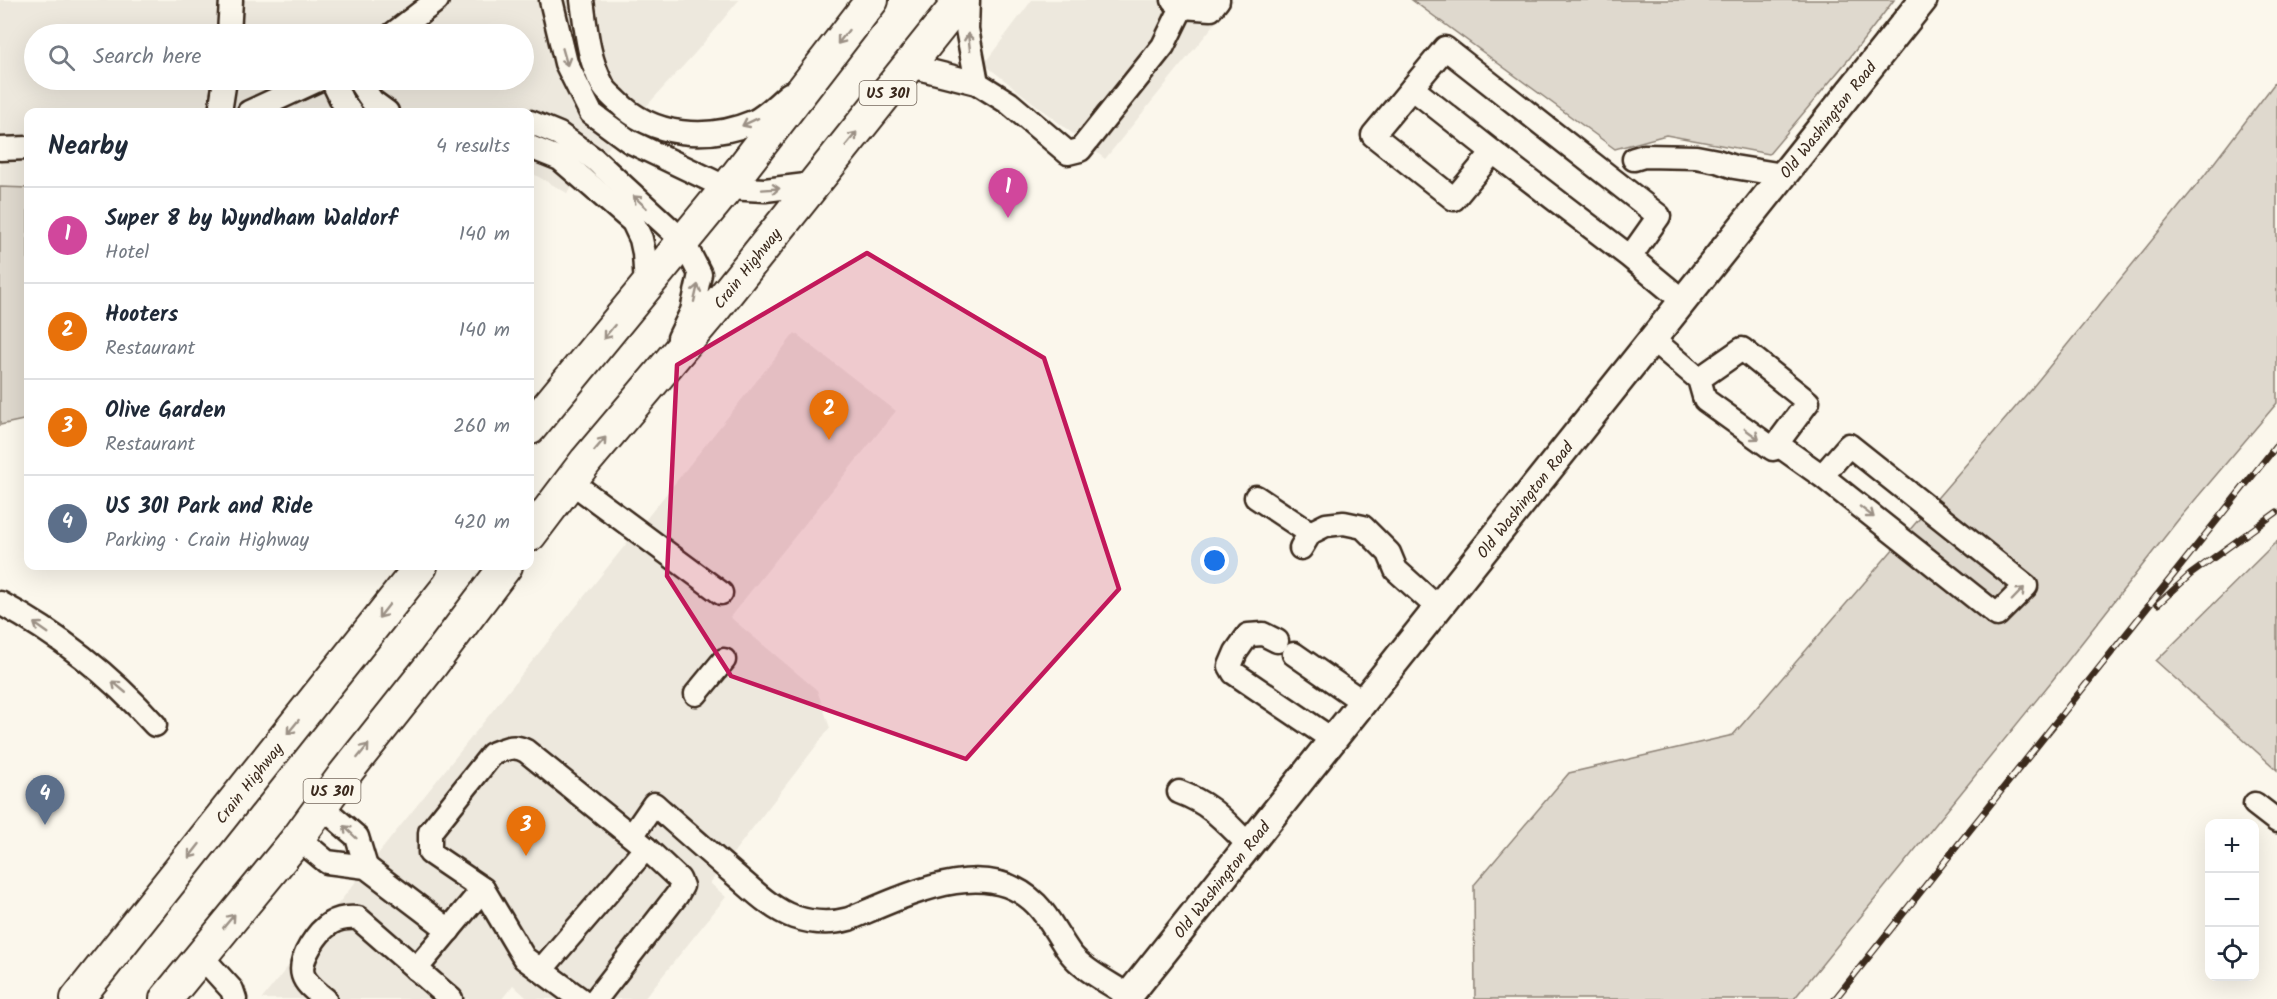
<!DOCTYPE html>
<meta charset="utf-8">
<style>
body{margin:0;font-family:Kalam,sans-serif;background:#f6f6f7;color:#1f2937}
.controls{position:absolute;right:18px;bottom:18px;display:grid;overflow:hidden;border-radius:12px;box-shadow:0 6px 24px #0002}
.controls button{width:54px;height:54px;display:grid;place-items:center;padding:0;border:0;border-bottom:2px solid #e0e1e3;background:#fff;color:#1f2937;font:30px sans-serif}
.you{position:absolute;left:1215px;top:561px;width:21px;height:21px;margin:-15px;border:4px solid #fff;border-radius:50%;background:#1a73e8;box-shadow:0 0 0 9px #1a73e833}
.badge{display:grid;place-items:center;width:39px;height:39px;border-radius:50%;background:#db2777;color:#fff;font-size:20px;font-weight:700}
.pin{position:absolute;translate:-50% -50px;filter:drop-shadow(0 2px 3px #0008)}
.pin::after{content:'';position:absolute;top:32px;width:21px;height:18px;background:inherit;clip-path:polygon(0 0,100% 0,50% 100%)}
.list{margin:0;padding:0;list-style:none}
h2{display:flex;justify-content:space-between;align-items:center;height:78px;margin:0;padding:0 24px;font-size:26px}
h2 small{font-size:20px;font-weight:400;color:#747a83}
.list li{display:grid;grid-template-columns:39px 1fr auto;gap:18px;align-items:center;box-sizing:border-box;height:96px;padding:0 24px;border-top:2px solid #e0e1e3}
.list b{display:block;font-size:22px;white-space:nowrap}
.list p{margin:0;font-size:20px;white-space:nowrap;color:#747a83}
.list em{font-size:20px;font-style:normal;color:#747a83}
.icon{flex:none;width:33px;height:33px;fill:none;stroke:currentColor;stroke-width:2;stroke-linecap:round;stroke-linejoin:round}
.map{position:relative;flex:none;width:2277px;height:999px;overflow:hidden}
.search{position:absolute;background:#fff;box-shadow:0 6px 24px #0002;left:24px;top:24px;width:510px;height:66px;display:flex;align-items:center;gap:15px;box-sizing:border-box;padding:0 21px;border-radius:33px;color:#747a83;font-size:22px}
.panel{position:absolute;background:#fff;box-shadow:0 6px 24px #0002;left:24px;top:108px;width:510px;height:462px;border-radius:12px}
.map>svg:first-child{display:block}
</style>
<div class="map">
<svg width="2277" height="999" viewBox="0 0 2277 999">
<rect width="100%" height="100%" fill="#fbf7ec"/>
<filter id="ink" filterUnits="userSpaceOnUse"><feTurbulence type="fractalNoise" baseFrequency=".0167" numOctaves="2"/><feDisplacementMap in="SourceGraphic" scale="12" xChannelSelector="R" yChannelSelector="G"/><feConvolveMatrix kernelMatrix="1 2 1 2 8 2 1 2 1" color-interpolation-filters="sRGB"/></filter>
<g filter="url(#ink)">
<!-- built -->
<g fill="#ede8dd" fill-rule="evenodd">
<path d="M0 0H739L695 53 567 193 530 172V112H28V188L0 187ZM34 34H524V80H34Z"/>
<path d="M1032 0H1234L1105 159 984 64Z"/>
<path d="M795 333 896 411 730 617 817 690 830 728 710 883 726 897 644 999H528L513 985 502 999H262Z"/>
</g>
<!-- green -->
<g fill="#dfd9ce" stroke="#8d8276" stroke-width="1.5">
<path d="M1412 0H1894L1848 60 1769 154 1666 135 1615 149Z"/>
<path d="M2277 80V403L2178 520 2051 682 1794 999H1475L1474 885 1569 773 1733 735 2032 388 2204 176Z"/>
<path d="M0 187 28 188V419L0 425Z"/>
<path d="M2277 541V770L2156 661Z"/>
</g>
<g fill="none" stroke-linecap="round" stroke-linejoin="round">
<defs>
<g id="minor">
<path d="M551 0 566 63 591 113 629 141 727 188 765 190 814 184"/>
<path d="M582 0C586 29 588 58 602 84 605 91 612 96 617 101 652 137 708 141 753 122 766 116 778 103 789 94"/>
<path d="M968 0 967 29 977 83"/>
<path d="M1182 7 1211 9 1218 0"/>
<path d="M229 34 231 0"/>
<path d="M393 34 437 0"/>
<path d="M910 66 977 83 1009 103 1068 153 1080 150 1163 46 1182 7 1173 0"/>
<path d="M332 80 342 101 351 112"/>
<path d="M358 80 372 101 387 112"/>
<path d="M1412 88 1493 152"/>
<path d="M220 112 225 80"/>
<path d="M249 112 318 80"/>
<path d="M530 122 559 134 594 159 683 241 700 274 692 311 679 338"/>
<path d="M530 147 560 159 633 222 641 239 644 253 646 286"/>
<path d="M0 149 28 148"/>
<path d="M1634 159 1644 156 1696 157 1717 161 1734 167 1783 175"/>
<path d="M1630 257 1493 152 1454 199 1373 135 1445 48 1659 216 1630 257 1683 301"/>
<path d="M1652 339 1699 379 1705 400 1773 449 1808 402 1742 349 1699 379"/>
<path d="M1777 444 1822 476 1997 615 2026 586 1849 445 1822 476"/>
<path d="M570 481 721 593"/>
<path d="M1256 497 1310 533"/>
<path d="M1301 548 1310 533 1326 525 1344 523 1363 527 1389 553 1396 570 1438 608"/>
<path d="M0 603C58 634 111 676 155 725"/>
<path d="M1277 641 1263 634 1248 635 1236 652 1230 666 1234 673 1333 740"/>
<path d="M1294 654 1363 702"/>
<path d="M696 694 724 660"/>
<path d="M1179 792C1213 805 1224 821 1249 845"/>
<path d="M2255 804 2277 821"/>
<path d="M321 806 357 837 366 867"/>
<path d="M632 836 654 804C680 827 707 851 734 874 752 889 771 909 794 917 812 923 831 924 849 919 903 897 986 853 1036 904 1050 918 1058 937 1070 953 1084 971 1110 983 1129 996"/>
<path d="M298 838 327 862 366 867 449 930"/>
<path d="M201 956 232 990 235 999"/>
<path d="M416 969 483 889"/>
<path d="M541 970 646 848"/>
<path d="M325 999C317 992 306 985 303 975 298 959 318 931 331 923 339 918 348 917 358 918L451 999"/>
<path d="M580 999 524 958 483 889 430 853V832L492 754C505 749 513 744 526 751L646 848 679 879 682 886 677 895 596 999"/>
</g>
<g id="major">
<path id="s1" d="M1126 999 1923 0"/>
</g>
<g id="highway">
<path d="M530 428 727 188 872 0"/>
<path id="s2" d="M530 535 586 461 711 313 961 0"/>
<path id="s3" d="M77 999 421 566"/>
<path d="M166 999 298 838 344 775 433 663 506 566"/>
</g>
</defs>
<!-- minor casing -->
<use href="#minor" stroke="#3b2a1e" stroke-width="27"/>
<!-- major casing -->
<use href="#major" stroke="#3b2a1e" stroke-width="32"/>
<!-- highway casing -->
<use href="#highway" stroke="#3b2a1e" stroke-width="36"/>
<!-- minor -->
<use href="#minor" stroke="#fbf7ec" stroke-width="22"/>
<!-- major -->
<use href="#major" stroke="#fbf7ec" stroke-width="27"/>
<!-- highway -->
<use href="#highway" stroke="#fbf7ec" stroke-width="32"/>
<defs>
<g id="rail">
<path d="M2158 604 2191 574 2277 512"/>
<path d="M1835 999 2277 445"/>
</g>
</defs>
<!-- rail casing -->
<use href="#rail" stroke="#3b2a1e" stroke-width="7"/>
<!-- rail -->
<use href="#rail" stroke="#fbf7ec" stroke-width="4.5" stroke-dasharray="14" stroke-linecap="butt"/>
</g>
<!-- one-way arrows -->
<defs><path id="oneway-shaft" d="M-6 0H5M1.5-3L5.5 0L1.5 3" fill="none" stroke-width="1.6" stroke-linecap="round" stroke-linejoin="round" transform="scale(1.5)"/></defs>
<g stroke="#9b9085">
<use href="#oneway-shaft" transform="translate(843 37) rotate(128)"/>
<use href="#oneway-shaft" transform="translate(969 42) rotate(-97)"/>
<use href="#oneway-shaft" transform="translate(565 57) rotate(74)"/>
<use href="#oneway-shaft" transform="translate(750 122) rotate(155)"/>
<use href="#oneway-shaft" transform="translate(851 139) rotate(-51)"/>
<use href="#oneway-shaft" transform="translate(771 189) rotate(-4)"/>
<use href="#oneway-shaft" transform="translate(640 202) rotate(-137)"/>
<use href="#oneway-shaft" transform="translate(696 293) rotate(-77)"/>
<use href="#oneway-shaft" transform="translate(609 332) rotate(129)"/>
<use href="#oneway-shaft" transform="translate(1752 434) rotate(36)"/>
<use href="#oneway-shaft" transform="translate(600 444) rotate(-50)"/>
<use href="#oneway-shaft" transform="translate(1867 512) rotate(38)"/>
<use href="#oneway-shaft" transform="translate(2018 594) rotate(-46)"/>
<use href="#oneway-shaft" transform="translate(384 611) rotate(128)"/>
<use href="#oneway-shaft" transform="translate(41 628) rotate(-145)"/>
<use href="#oneway-shaft" transform="translate(119 687) rotate(-140)"/>
<use href="#oneway-shaft" transform="translate(293 727) rotate(129)"/>
<use href="#oneway-shaft" transform="translate(363 751) rotate(-51)"/>
<use href="#oneway-shaft" transform="translate(350 832) rotate(-136)"/>
<use href="#oneway-shaft" transform="translate(194 851) rotate(128)"/>
<use href="#oneway-shaft" transform="translate(229 921) rotate(-50)"/>
</g>
</g>
<!-- marked area -->
<path fill="#c2185b" fill-opacity="0.2" stroke="#c2185b" stroke-width="4.5" stroke-linejoin="round" d="M867 253 1044 358 1119 589 966 759 731 676 667 576 677 365Z"/>
<g text-anchor="middle" stroke-width="5" stroke-linejoin="round" paint-order="stroke">
<!-- shield labels -->
<g fill="#fbf7ec" stroke="#75685c" stroke-width="1.5">
<rect x="859.5" y="81" width="57" height="24" rx="4.5"/>
<rect x="303.5" y="779" width="57" height="24" rx="4.5"/>
</g>
<g font-size="15" font-weight="bold" fill="#3b2a1e">
<text x="888" y="98">US 301</text>
<text x="332" y="796">US 301</text>
</g>
<!-- street labels -->
<g font-size="16" fill="#3b2a1e" stroke="#fbf7ec">
<text dy="6" stroke="none"><textPath href="#s1" startOffset="1125">Old Washington Road</textPath></text>
<text dy="6" stroke="none"><textPath href="#s2" startOffset="344">Crain Highway</textPath></text>
<text dy="6" stroke="none"><textPath href="#s1" startOffset="639">Old Washington Road</textPath></text>
<text dy="6" stroke="none"><textPath href="#s3" startOffset="276">Crain Highway</textPath></text>
<text dy="6" stroke="none"><textPath href="#s1" startOffset="153">Old Washington Road</textPath></text>
</g>
</g>
</svg>
<div class="controls">
<button>+</button>
<button>−</button>
<button><svg class="icon" aria-label="locate" viewBox="0 0 24 24"><circle cx="12" cy="12" r="6"/><path d="M12 2v4M12 18v4M2 12h4M18 12h4"/></svg></button>
</div>
<div class="you"></div>
<div class="pin badge" style="left:1008px;top:218px;background:#d1479c">1</div>
<div class="pin badge" style="left:829px;top:440px;background:#e8710a">2</div>
<div class="pin badge" style="left:526px;top:856px;background:#e8710a">3</div>
<div class="pin badge" style="left:45px;top:825px;background:#5c6f8a">4</div>
<div class="search"><svg class="icon" aria-label="search" viewBox="0 0 24 24"><circle cx="10" cy="10" r="6"/><path d="M15 15l6 6"/></svg>Search here</div>
<section class="panel">
<h2>Nearby<small>4 results</small></h2>
<ul class="list">
<li><span class="badge" style="background:#d1479c">1</span><div><b>Super 8 by Wyndham Waldorf</b><p>Hotel</p></div><em>140 m</em></li>
<li><span class="badge" style="background:#e8710a">2</span><div><b>Hooters</b><p>Restaurant</p></div><em>140 m</em></li>
<li><span class="badge" style="background:#e8710a">3</span><div><b>Olive Garden</b><p>Restaurant</p></div><em>260 m</em></li>
<li><span class="badge" style="background:#5c6f8a">4</span><div><b>US 301 Park and Ride</b><p>Parking · Crain Highway</p></div><em>420 m</em></li>
</ul>
</section>
</div>
